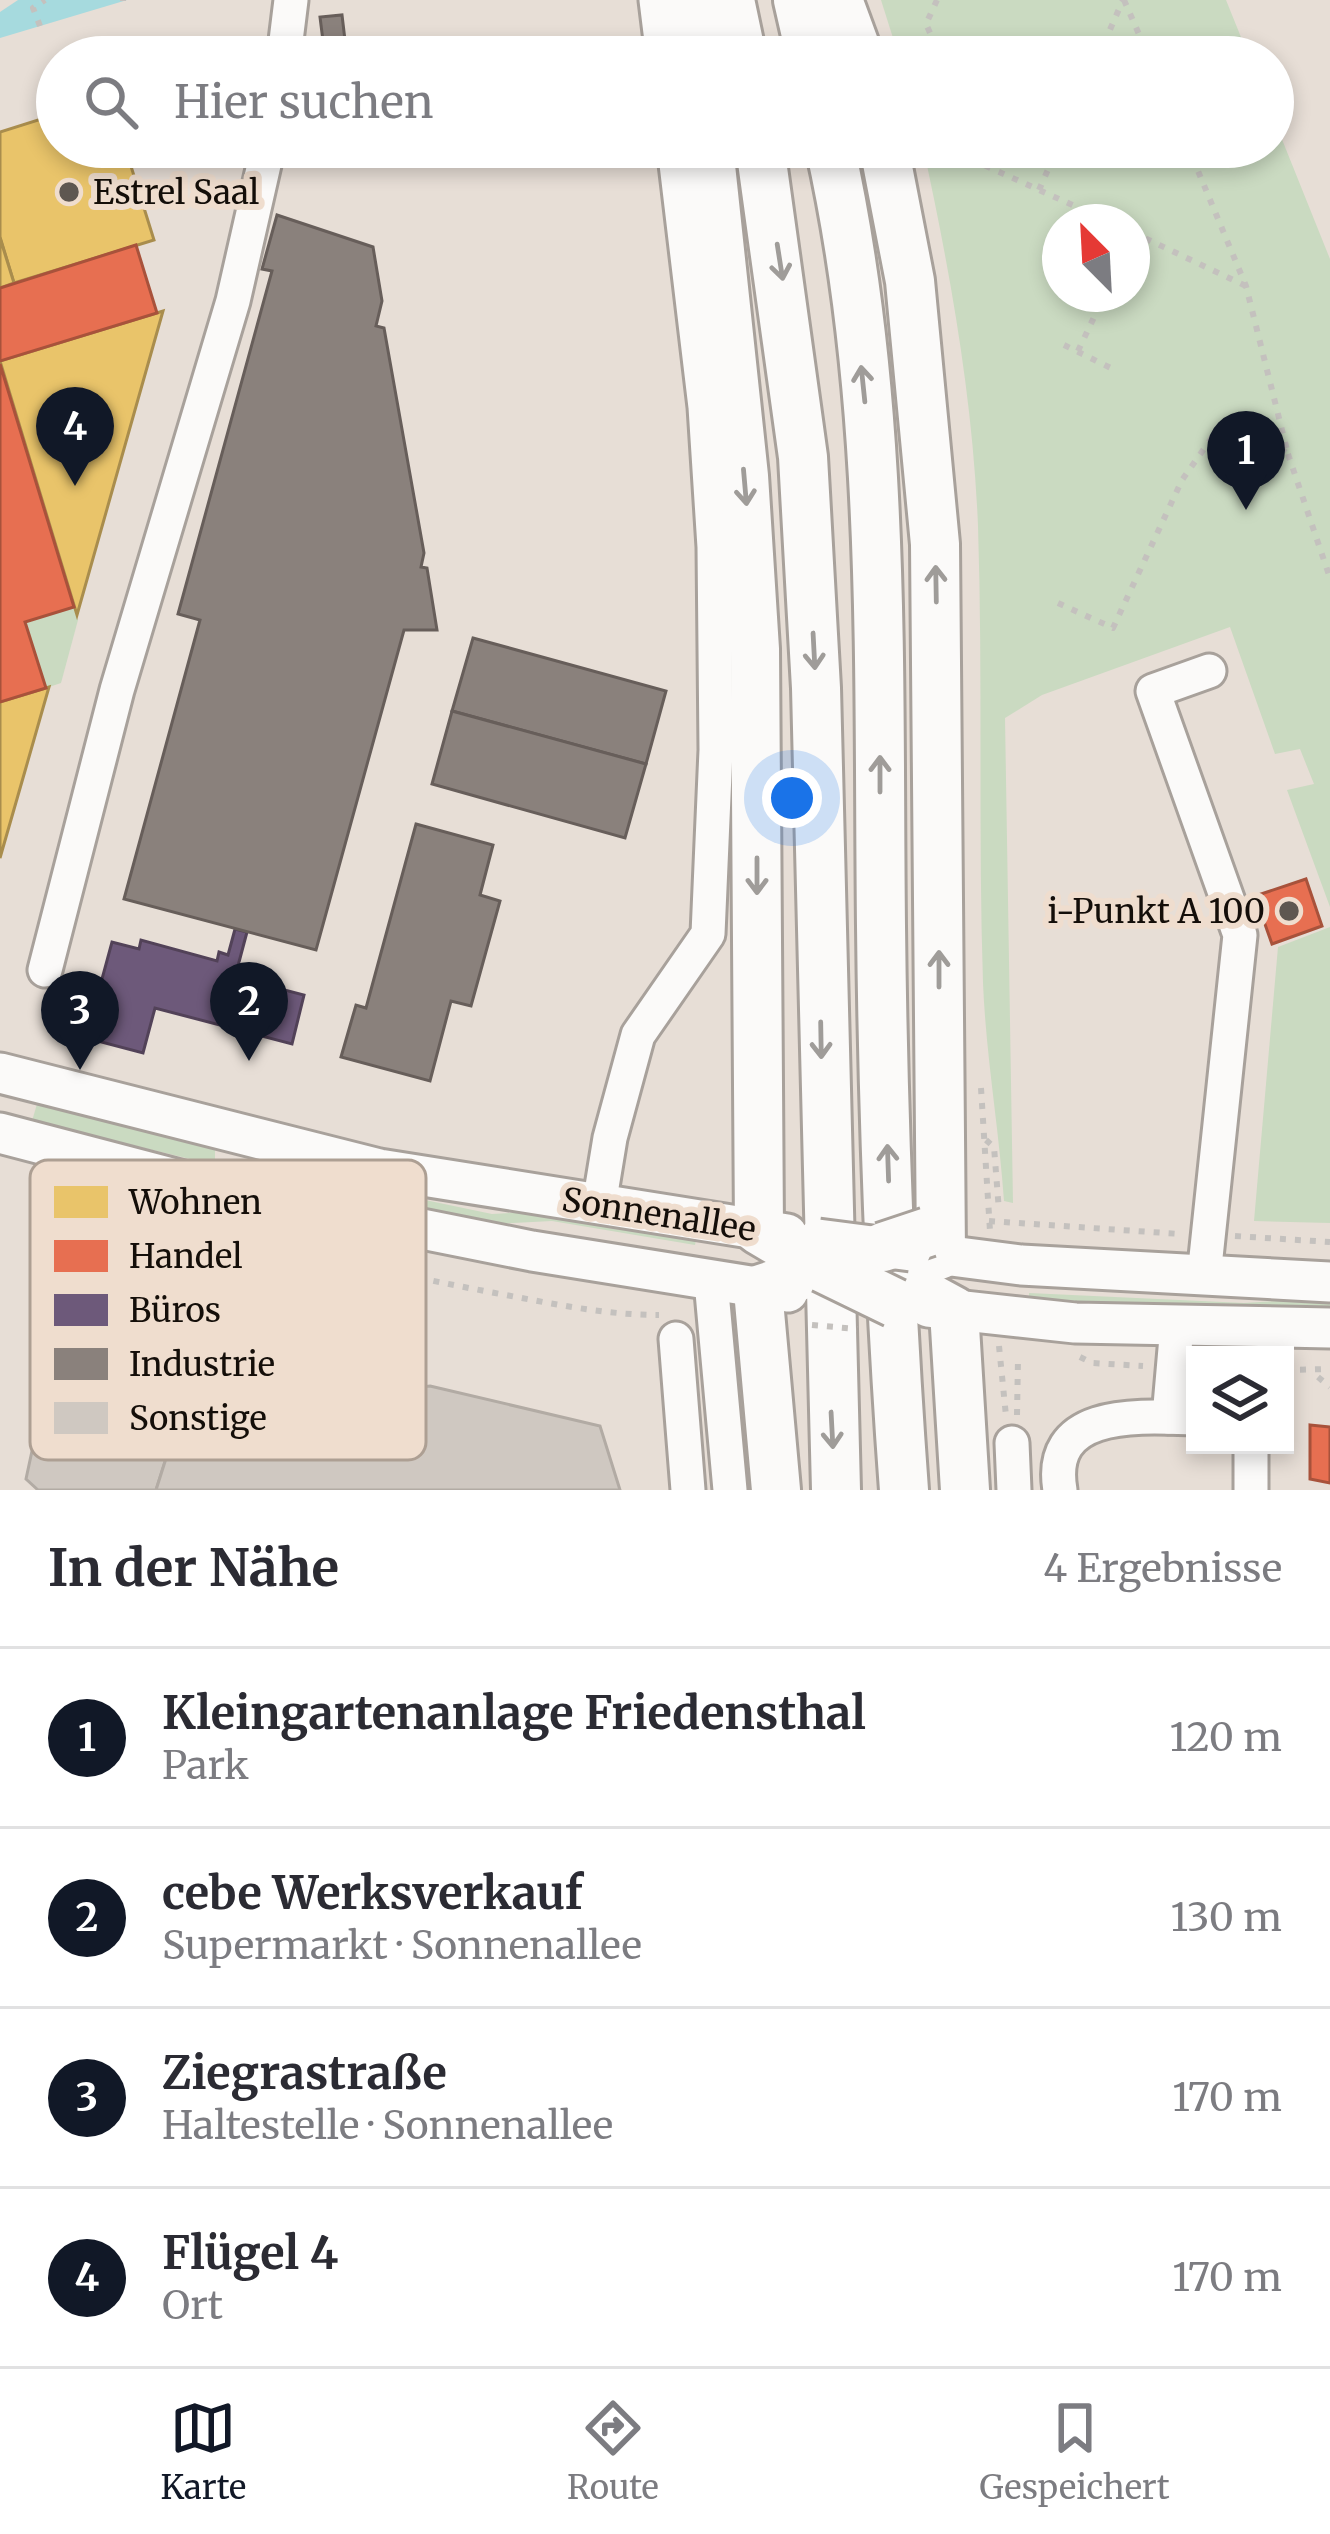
<!DOCTYPE html>
<html lang="de">
<meta charset="utf-8">
<style>
body{margin:0;font-family:Merriweather,serif;background:#f7f7f7;color:#2b2b33}
.controls{position:absolute;right:36px;bottom:36px;display:grid;overflow:hidden;border-radius:0px;box-shadow:0 6px 18px #0003}
.controls button{width:108px;height:108px;display:grid;place-items:center;padding:0;border:0;border-bottom:3px solid #e1e1e2;background:#fff;color:#2b2b33;font:60px sans-serif}
.compass{position:absolute;left:1042px;top:204px;width:108px;height:108px;border-radius:50%;background:#fff;box-shadow:0 6px 18px #0003;rotate:336deg}
.you{position:absolute;left:792px;top:798px;width:42px;height:42px;margin:-30px;border:9px solid #fff;border-radius:50%;background:#1a73e8;box-shadow:0 0 0 18px #1a73e833}
.badge{display:grid;place-items:center;width:78px;height:78px;border-radius:50%;background:#111827;color:#fff;font-size:39px;font-weight:700}
.pin{position:absolute;translate:-50% -99px;filter:drop-shadow(0 3px 6px #0008)}
.pin::after{content:'';position:absolute;top:63px;width:42px;height:36px;background:inherit;clip-path:polygon(0 0,100% 0,50% 100%)}
.list{margin:0;padding:0;list-style:none}
h2{display:flex;justify-content:space-between;align-items:center;height:156px;margin:0;padding:0 48px;font-size:51px}
h2 small{font-size:39px;font-weight:400;color:#7c7c81}
.list li{display:grid;grid-template-columns:78px 1fr auto;gap:36px;align-items:center;box-sizing:border-box;height:180px;padding:0 48px;border-top:3px solid #e1e1e2}
.list b{display:block;font-size:45px;white-space:nowrap}
.list p{margin:0;font-size:39px;white-space:nowrap;color:#7c7c81}
.list em{font-size:39px;font-style:normal;color:#7c7c81}
.icon{flex:none;width:66px;height:66px;fill:none;stroke:currentColor;stroke-width:2;stroke-linecap:round;stroke-linejoin:round}
.map{position:relative;flex:none;width:1330px;height:1490px;overflow:hidden}
.search{position:absolute;background:#fff;box-shadow:0 6px 18px #0003;left:36px;right:36px;top:36px;height:132px;display:flex;align-items:center;gap:30px;box-sizing:border-box;padding:0 42px;border-radius:66px;color:#7c7c81;font-size:45px}
.sheet{height:876px;background:#fff}
nav{display:flex;justify-content:space-around;align-items:center;box-sizing:border-box;height:168px;border-top:3px solid #e1e1e2;background:#fff;font-size:33px;color:#7c7c81}
nav a{display:grid;justify-items:center;gap:6px}
nav .on{color:#111827}
.map>svg:first-child{display:block}
</style>
<div class="map">
<svg width="1330" height="1490" viewBox="0 0 1330 1490">
<rect width="100%" height="100%" fill="#e7ded6"/>
<!-- green -->
<g fill="#cadac1" fill-rule="evenodd">
<path d="M881 0H1226L1249 57H899Z"/>
<path d="M1273 117 1330 259V907L1287 790 1314 784 1300 749 1275 754 1230 627 1042 695 1005 718 1013 1203 1004 1201C999 1128 986 1057 983 983 978 831 983 678 978 526 973 399 950 271 923 147H1273ZM1060 222H1132V294H1060Z"/>
<path d="M74 607 78 620 61 683 46 688 25 622Z"/>
<path d="M1330 927V1223L1254 1221 1278 947Z"/>
<path d="M37 1104 215 1150V1165L32 1121Z"/>
<path d="M315 1177 492 1214 540 1211 697 1235 695 1245 552 1221 493 1224 312 1185Z"/>
<path d="M1029 1293 1244 1303 1330 1298V1315L1029 1305Z"/>
</g>
<!-- water -->
<path fill="#a6dade" d="M18 0H127L0 38V12Z"/>
<!-- homes -->
<g fill="#e9c46a" stroke="#a98d4d" stroke-width="3">
<path d="M57 114V147H125L154 240 14 283 0 237V132Z"/>
<path d="M0 238 14 283 0 288Z"/>
<path d="M163 311 77 615 0 361Z"/>
<path d="M49 687 25 771 0 858V702Z"/>
</g>
<!-- shops -->
<g fill="#e76f51" stroke="#a8523b" stroke-width="3">
<path d="M136 245 157 313 0 361V288Z"/>
<path d="M0 364 74 607 25 622 46 688 0 702Z"/>
<path d="M1306 879 1322 926 1272 944 1255 896Z"/>
<path d="M1310 1425 1330 1427V1483L1310 1479Z"/>
</g>
<!-- offices -->
<path fill="#6d597a" stroke="#524258" stroke-width="3" d="M235 929 247 932 235 977 304 995 292 1044 155 1008 143 1053 86 1038 112 942 139 949 141 940 217 961 219 952 228 955Z"/>
<!-- industry -->
<g fill="#8a817c" stroke="#675e5a" stroke-width="3">
<path d="M342 15 347 57H325L320 17Z"/>
<path d="M277 215 373 247 382 301 376 326 384 328 424 553 421 567 427 568 437 630H404L316 950 124 899 200 620 178 614 272 271 262 269Z"/>
<path d="M473 638 666 691 646 764 452 711Z"/>
<path d="M452 711 646 764 625 838 432 784Z"/>
<path d="M416 824 493 845 480 895 500 901 471 1006 451 1001 430 1081 341 1057 356 1005 366 1008Z"/>
</g>
<!-- building -->
<g fill="#cfc8c1" stroke="#b2aba4" stroke-width="3">
<path d="M67 1288 188 1389 156 1490H38L26 1479Z"/>
<path d="M430 1386 600 1426 620 1490H156L188 1389 216 1413Z"/>
</g>
<g fill="none" stroke-linecap="round" stroke-linejoin="round">
<defs>
<g id="minor">
<path d="M656 0 663 57"/>
<path d="M284 57 291 0"/>
<path d="M45 970 117 690 233 301 268 147"/>
<path d="M599 1205 610 1138 638 1035 708 934 716 750 714 547 705 407 674 147"/>
<path d="M1204 1276 1240 935 1153 691 1209 671"/>
<path d="M711 1281 730 1490"/>
<path d="M676 1339 688 1490"/>
<path d="M1169 1417 1177 1326"/>
<path d="M1012 1443 1014 1490"/>
<path d="M1251 1445V1490"/>
<path d="M1060 1490C1046 1409 1138 1416 1195 1418"/>
</g>
<g id="major">
<path d="M0 1073 379 1169 787 1234"/>
<path d="M0 1133 187 1182 532 1251 788 1292"/>
<path d="M928 1253 1021 1265 1330 1282"/>
<path d="M928 1307 1075 1323 1330 1328"/>
</g>
<g id="highway">
<path d="M695 0 701 57"/>
<path d="M730 0 742 57"/>
<path d="M798 0 811 57"/>
<path d="M838 0 859 57"/>
<path d="M709 147 744 476 755 649 759 1230 823 1268"/>
<path d="M760 147 803 457 816 688 836 1490"/>
<path d="M830 147C887 402 878 667 881 926 883 1114 890 1303 904 1490"/>
<path d="M884 147 910 281 935 544 941 1254 928 1259"/>
<path d="M930 1298 954 1311 965 1490"/>
<path d="M776 1490 758 1290 823 1268"/>
</g>
</defs>
<!-- minor casing -->
<use href="#minor" stroke="#a8a19b" stroke-width="39"/>
<!-- major casing -->
<use href="#major" stroke="#a8a19b" stroke-width="45"/>
<!-- highway casing -->
<use href="#highway" stroke="#a8a19b" stroke-width="54"/>
<!-- path -->
<g stroke="#c4c1be" stroke-width="6" stroke-dasharray="6 9" stroke-linecap="butt">
<path d="M123 0V1"/>
<path d="M937 0 926 24 941 57"/>
<path d="M1124 0 1149 57"/>
<path d="M40 26 33 8 45 0"/>
<path d="M1098 57 1123 0"/>
<path d="M944 147 1110 222"/>
<path d="M1039 190 1058 147"/>
<path d="M1132 232 1246 286"/>
<path d="M1064 345 1117 371"/>
<path d="M1078 351 1105 294"/>
<path d="M1288 454 1330 578"/>
<path d="M1058 603 1113 628 1182 480 1220 426 1246 422 1288 454 1246 286 1188 147"/>
<path d="M981 1088 990 1231"/>
<path d="M986 1140 994 1147 999 1211"/>
<path d="M989 1221 1180 1234"/>
<path d="M245 1231C327 1259 410 1277 495 1293 550 1303 603 1315 659 1315"/>
<path d="M1235 1236 1330 1242"/>
<path d="M999 1346 1006 1416"/>
<path d="M1080 1357 1092 1363 1143 1366"/>
<path d="M1285 1370 1330 1369"/>
<path d="M1318 1377 1330 1387"/>
<path d="M1017 1415 1018 1359"/>
</g>
<!-- minor -->
<use href="#minor" stroke="#fbfaf9" stroke-width="33"/>
<!-- major -->
<use href="#major" stroke="#fbfaf9" stroke-width="39"/>
<!-- highway -->
<use href="#highway" stroke="#fbfaf9" stroke-width="48"/>
<defs>
<path id="major-bridge" d="M818 1239 911 1251"/>
<g id="highway-bridge">
<path d="M883 1247 928 1232"/>
<path d="M823 1268 895 1303"/>
</g>
</defs>
<!-- major-bridge casing -->
<use href="#major-bridge" stroke="#a8a19b" stroke-width="45" stroke-linecap="butt"/>
<!-- highway-bridge casing -->
<use href="#highway-bridge" stroke="#a8a19b" stroke-width="54" stroke-linecap="butt"/>
<!-- path-bridge -->
<path stroke="#c4c1be" stroke-width="6" stroke-dasharray="6 9" stroke-linecap="butt" d="M812 1325 857 1329"/>
<!-- major-bridge -->
<use href="#major-bridge" stroke="#fbfaf9" stroke-width="39"/>
<!-- highway-bridge -->
<use href="#highway-bridge" stroke="#fbfaf9" stroke-width="48"/>
</g>
<!-- one-way arrows -->
<defs><path id="oneway-shaft" d="M-6 0H5M1.5-3L5.5 0L1.5 3" fill="none" stroke-width="1.6" stroke-linecap="round" stroke-linejoin="round" transform="scale(3)"/></defs>
<g stroke="#9f9c99">
<use href="#oneway-shaft" transform="translate(780 262) rotate(81)"/>
<use href="#oneway-shaft" transform="translate(863 384) rotate(-96)"/>
<use href="#oneway-shaft" transform="translate(745 487) rotate(85)"/>
<use href="#oneway-shaft" transform="translate(936 584) rotate(-91)"/>
<use href="#oneway-shaft" transform="translate(814 651) rotate(87)"/>
<use href="#oneway-shaft" transform="translate(880 774) rotate(-90)"/>
<use href="#oneway-shaft" transform="translate(757 876) rotate(90)"/>
<use href="#oneway-shaft" transform="translate(939 969) rotate(-90)"/>
<use href="#oneway-shaft" transform="translate(821 1040) rotate(89)"/>
<use href="#oneway-shaft" transform="translate(888 1163) rotate(-92)"/>
<use href="#oneway-shaft" transform="translate(832 1430) rotate(87)"/>
</g>
<!-- markers -->
<g fill="#5e5751" stroke="#efddce" stroke-width="4.5">
<circle cx="69" cy="192" r="12"/>
<circle cx="1289" cy="911" r="12"/>
</g>
<g text-anchor="middle" stroke-width="12" stroke-linejoin="round" paint-order="stroke">
<!-- poi labels -->
<g font-size="33" fill="#140e09" stroke="#efddce" text-anchor="start">
<text x="93" y="204">Estrel Saal</text>
<text x="1265" y="923" text-anchor="end">i-Punkt A 100</text>
</g>
<!-- street labels -->
<g font-size="33" fill="#140e09" stroke="#efddce">
<text transform="translate(659 1214) rotate(9)" y="12">Sonnenallee</text>
</g>
</g>
<!-- legend -->
<rect x="30" y="1160" width="396" height="300" rx="18" fill="#efddce" stroke="#ad9f93" stroke-width="3"/>
<rect x="54" y="1186" width="54" height="32" fill="#e9c46a"/>
<rect x="54" y="1240" width="54" height="32" fill="#e76f51"/>
<rect x="54" y="1294" width="54" height="32" fill="#6d597a"/>
<rect x="54" y="1348" width="54" height="32" fill="#8a817c"/>
<rect x="54" y="1402" width="54" height="32" fill="#cfc8c1"/>
<g font-size="33" fill="#140e09">
<text x="129" y="1214">Wohnen</text>
<text x="129" y="1268">Handel</text>
<text x="129" y="1322">Büros</text>
<text x="129" y="1376">Industrie</text>
<text x="129" y="1430">Sonstige</text>
</g>
</svg>
<div class="controls">
<button><svg class="icon" aria-label="layers" viewBox="0 0 24 24"><path d="M12 4l9 5-9 5-9-5zM3 14l9 5 9-5"/></svg></button>
</div>
<svg class="compass" viewBox="-18 -18 36 36"><path d="M0-13l5 13h-10z" fill="#e53935"/><path d="M0 13l5-13h-10z" fill="#7c7c81"/></svg>
<div class="you"></div>
<div class="pin badge" style="left:1246px;top:510px">1</div>
<div class="pin badge" style="left:249px;top:1061px">2</div>
<div class="pin badge" style="left:80px;top:1070px">3</div>
<div class="pin badge" style="left:75px;top:486px">4</div>
<div class="search"><svg class="icon" aria-label="search" viewBox="0 0 24 24"><circle cx="10" cy="10" r="6"/><path d="M15 15l6 6"/></svg>Hier suchen</div>
</div>
<section class="sheet">
<h2>In der Nähe<small>4 Ergebnisse</small></h2>
<ul class="list">
<li><span class="badge">1</span><div><b>Kleingartenanlage Friedensthal</b><p>Park</p></div><em>120 m</em></li>
<li><span class="badge">2</span><div><b>cebe Werksverkauf</b><p>Supermarkt · Sonnenallee</p></div><em>130 m</em></li>
<li><span class="badge">3</span><div><b>Ziegrastraße</b><p>Haltestelle · Sonnenallee</p></div><em>170 m</em></li>
<li><span class="badge">4</span><div><b>Flügel 4</b><p>Ort</p></div><em>170 m</em></li>
</ul>
</section>
<nav>
<a class="on"><svg class="icon" aria-label="map" viewBox="0 0 24 24"><path d="M3 6l6-2 6 2 6-2v14l-6 2-6-2-6 2zM9 4v14M15 6v14"/></svg>Karte</a>
<a><svg class="icon" aria-label="directions" viewBox="0 0 24 24"><path d="M12 3l9 9-9 9-9-9zM9 14v-3h6M13 9l2 2-2 2"/></svg>Route</a>
<a><svg class="icon" aria-label="saved" viewBox="0 0 24 24"><path d="M7 4h10v16l-5-4-5 4z"/></svg>Gespeichert</a>
</nav>
